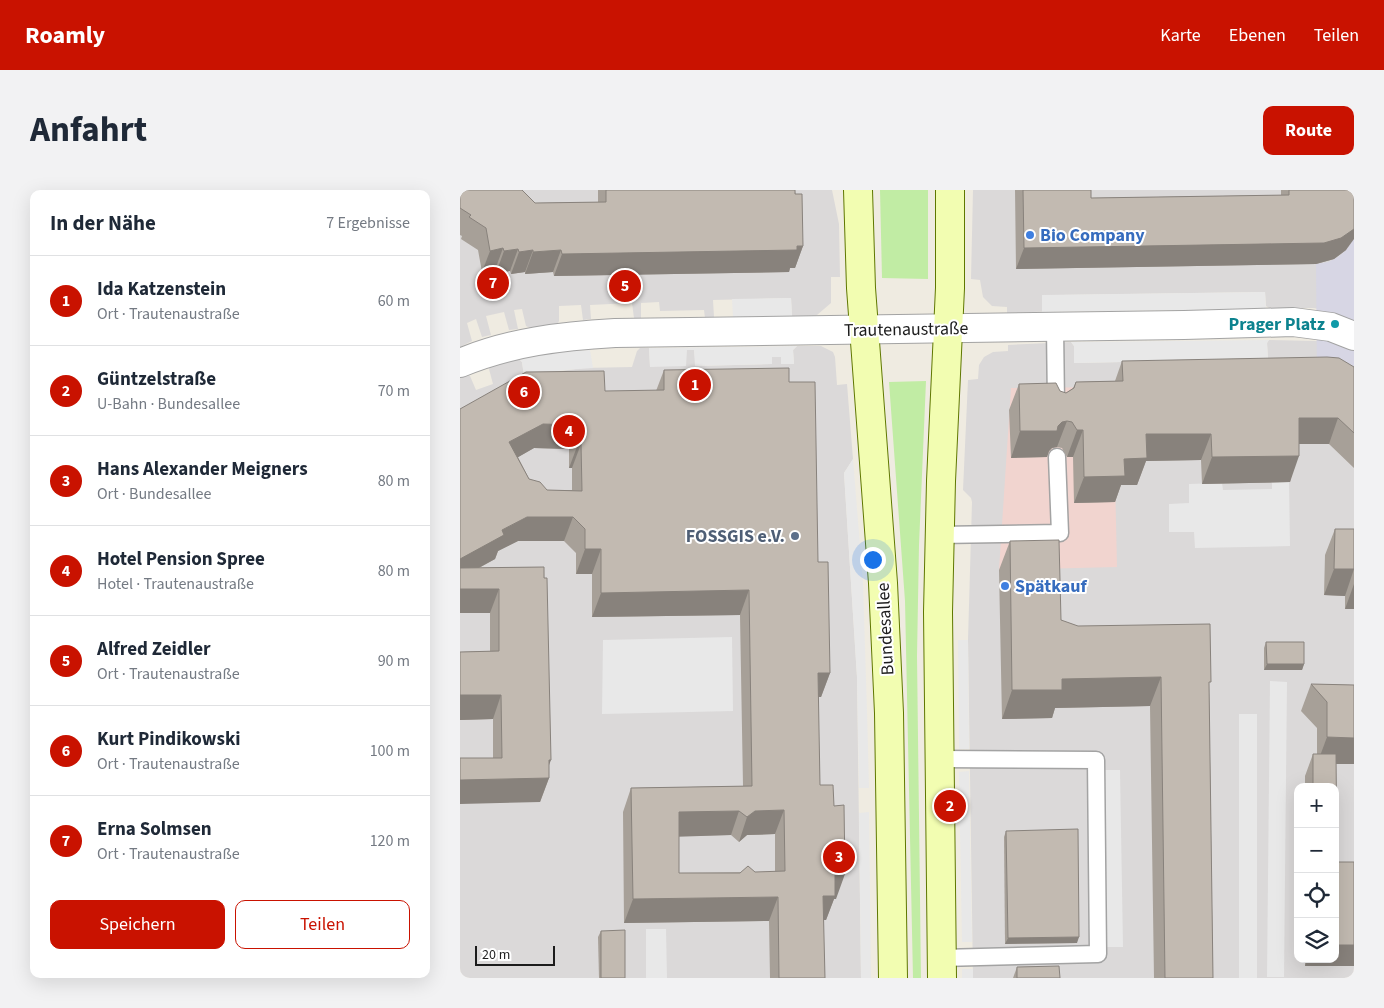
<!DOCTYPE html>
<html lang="de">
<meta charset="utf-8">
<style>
body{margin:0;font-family:"Source Sans 3",sans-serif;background:#f2f2f3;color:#1f2937}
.controls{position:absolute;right:15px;bottom:15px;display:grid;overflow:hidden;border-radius:10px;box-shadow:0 5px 20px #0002}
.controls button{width:45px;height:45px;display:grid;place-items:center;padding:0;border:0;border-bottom:1px solid #e0e1e3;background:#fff;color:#1f2937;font:25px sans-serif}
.scale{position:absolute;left:15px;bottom:12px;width:80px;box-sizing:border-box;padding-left:5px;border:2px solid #1c1c1c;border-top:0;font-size:14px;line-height:18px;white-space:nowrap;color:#1c1c1c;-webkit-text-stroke:4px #fff;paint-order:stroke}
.you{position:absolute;left:412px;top:369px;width:18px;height:18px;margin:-12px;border:4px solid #fff;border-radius:50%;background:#1a73e8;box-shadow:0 0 0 8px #1a73e833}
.badge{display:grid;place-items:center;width:32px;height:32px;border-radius:50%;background:#c91200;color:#fff;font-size:16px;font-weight:700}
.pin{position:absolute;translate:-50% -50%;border:2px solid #fff;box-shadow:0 1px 5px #0006}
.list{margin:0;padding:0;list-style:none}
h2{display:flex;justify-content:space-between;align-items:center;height:65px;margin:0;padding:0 20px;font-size:21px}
h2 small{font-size:16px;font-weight:400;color:#747a83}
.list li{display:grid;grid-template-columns:32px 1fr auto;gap:15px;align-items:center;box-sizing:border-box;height:90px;padding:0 20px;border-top:1px solid #e0e1e3}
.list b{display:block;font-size:19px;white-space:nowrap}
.list p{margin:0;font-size:16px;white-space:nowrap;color:#747a83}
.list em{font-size:16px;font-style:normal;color:#747a83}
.actions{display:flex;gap:10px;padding:15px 20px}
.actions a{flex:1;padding:11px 0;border:1px solid #c91200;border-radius:10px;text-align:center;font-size:18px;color:#c91200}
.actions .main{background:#c91200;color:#fff}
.icon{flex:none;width:28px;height:28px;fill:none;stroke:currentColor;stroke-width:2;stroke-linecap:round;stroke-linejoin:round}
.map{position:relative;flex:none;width:894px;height:788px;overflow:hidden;border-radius:10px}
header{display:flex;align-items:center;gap:30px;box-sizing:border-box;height:70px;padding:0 25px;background:#c91200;color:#fff}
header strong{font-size:24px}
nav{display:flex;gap:28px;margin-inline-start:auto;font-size:18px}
.intro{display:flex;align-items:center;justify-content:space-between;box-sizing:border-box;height:120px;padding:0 30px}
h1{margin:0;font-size:35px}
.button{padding:12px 22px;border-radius:10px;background:#c91200;color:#fff;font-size:18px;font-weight:700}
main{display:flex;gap:30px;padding:0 30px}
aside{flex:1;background:#fff;border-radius:10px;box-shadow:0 5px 20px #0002}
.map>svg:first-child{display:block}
</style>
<header>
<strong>Roamly</strong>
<nav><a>Karte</a><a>Ebenen</a><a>Teilen</a></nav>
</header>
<div class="intro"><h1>Anfahrt</h1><a class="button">Route</a></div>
<main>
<aside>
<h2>In der Nähe<small>7 Ergebnisse</small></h2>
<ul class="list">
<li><span class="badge">1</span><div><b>Ida Katzenstein</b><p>Ort · Trautenaustraße</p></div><em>60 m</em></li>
<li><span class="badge">2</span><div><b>Güntzelstraße</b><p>U-Bahn · Bundesallee</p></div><em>70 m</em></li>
<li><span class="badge">3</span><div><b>Hans Alexander Meigners</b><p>Ort · Bundesallee</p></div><em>80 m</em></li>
<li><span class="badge">4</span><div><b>Hotel Pension Spree</b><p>Hotel · Trautenaustraße</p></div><em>80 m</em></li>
<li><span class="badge">5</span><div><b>Alfred Zeidler</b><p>Ort · Trautenaustraße</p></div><em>90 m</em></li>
<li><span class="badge">6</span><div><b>Kurt Pindikowski</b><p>Ort · Trautenaustraße</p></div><em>100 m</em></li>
<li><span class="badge">7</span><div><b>Erna Solmsen</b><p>Ort · Trautenaustraße</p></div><em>120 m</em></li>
</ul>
<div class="actions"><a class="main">Speichern</a><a>Teilen</a></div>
</aside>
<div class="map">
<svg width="894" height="788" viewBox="0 0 894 788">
<rect width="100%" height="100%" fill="#efebe1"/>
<!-- residential -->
<g fill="#dbd9d9" fill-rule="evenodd">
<path d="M0 0H372L379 34 380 87H371V113L357 125 348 128H334L332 126 331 108 253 110 254 127 245 128 244 120 200 121 199 112 181 113V128H174L172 113 130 115 131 129 123 130 121 115 99 116V131L97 135 70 138 66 136 62 119 54 120 58 139 49 140 44 122 26 126 31 145 22 147 16 129 7 133 12 151 0 157Z"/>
<path d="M513 0H894V130L871 121 853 118H809L806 116 805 102 599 105 596 121 547 123V117L532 116 523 107 520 90 511 89Z"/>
<path d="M809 150 857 151 894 169V788H513L508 450 512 312 511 308 503 300 508 190 518 189 519 175 524 167 533 162 548 161V155L611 152 614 156 615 173 808 169 807 153ZM838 597H875V769H838Z"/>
<path d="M337 156H361L373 162 375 167 377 195 387 194 393 269 384 283 397 487 401 788H0V187L7 185 10 186 16 200 33 194 29 179 30 177 59 169 62 172 64 186 123 178 172 177 177 161 180 158H189L190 176 227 160H234L236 176 311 174V167H321V174H334L333 160Z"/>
</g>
<!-- commercial -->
<path fill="#f1d4cf" d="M653 197 657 377 539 380 551 198Z"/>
<!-- grass -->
<g fill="#c1eca4">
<path d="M420 0H468V89L422 88Z"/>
<path d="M466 191 459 355 457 466 461 788H453L445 411 429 192Z"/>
</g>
<!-- parking -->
<g fill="#e8e8e8">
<path d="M805 102 806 119 582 122V105Z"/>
<path d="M331 108 332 126 273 127 272 109Z"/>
<path d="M809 150 807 153 808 169 614 173V156L611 152Z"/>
<path d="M337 156 333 160 334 174H321V167H312V174L235 176 234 160H227L226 176 190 177 189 158Z"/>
<path d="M130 160 133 178 105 180 64 186 62 172 59 169 98 162Z"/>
<path d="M393 269 403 393 407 521 409 598H399L397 487 384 283Z"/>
<path d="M812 292H829L830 356 735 358 734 342H709V314L729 313V294L762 293 763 300 812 299Z"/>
<path d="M272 447 273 521 142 524 143 450Z"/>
<path d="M498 450H508L509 559H499Z"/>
<path d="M810 491 827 492 824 787H807Z"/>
<rect x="779" y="524" width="18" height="264"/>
<path d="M640 580H660L663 757H643Z"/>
<path d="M509 581 512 752H502L499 582Z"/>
<path d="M409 622 411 788H401L399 623Z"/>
<path d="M186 739H206L207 788H186Z"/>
<rect x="502" y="779" width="11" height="9"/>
</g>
<!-- plaza -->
<path fill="#d7d6e4" d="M894 49V214L857 193 856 74 868 72 878 67 886 60Z"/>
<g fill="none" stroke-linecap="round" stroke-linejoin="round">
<defs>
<g id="lane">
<path d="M595 137 596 215"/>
<path d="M479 345 600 343 597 267"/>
<path d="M480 569 636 570 638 764 482 768"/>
</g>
<path id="street" d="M0 173C50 152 102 146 155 143L724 135 833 132 871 137 894 146"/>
<g id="secondary">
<path d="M398 0 401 98 423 393 429 523 433 788"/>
<path d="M482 788 478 422 481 291 490 98V0"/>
</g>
</defs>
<!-- lane casing -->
<use href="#lane" stroke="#a3a3a3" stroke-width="19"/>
<!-- street casing -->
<use href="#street" stroke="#a3a3a3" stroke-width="30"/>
<!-- secondary casing -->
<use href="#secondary" stroke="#5f7700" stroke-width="30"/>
<!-- lane -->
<use href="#lane" stroke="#fff" stroke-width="16"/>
<!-- street -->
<use href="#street" stroke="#fff" stroke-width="28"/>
<!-- secondary -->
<use href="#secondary" stroke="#f2fdb1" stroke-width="28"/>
</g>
<!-- wall -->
<g fill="#a7a098" fill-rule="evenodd">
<path d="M0 0 75 13 138 12V0H335L343 56 335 78H330L329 82 94 86 93 82 65 84V82L51 84 50 81 36 83 35 80 22 82 18 60 1 49 2 46 0 45Z"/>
<path d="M555 0H631V8L821 5V0H894L886 60 874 69 856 74 556 79Z"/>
<path d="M662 171 894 177V278L869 254H839L830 292 742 294 741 270 686 271 677 295H661L655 312 614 313 613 267H607L602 258 597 257 592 258 589 261 587 267 551 268 549 220 559 194 606 203 613 198 616 192 655 191Z"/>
<path d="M204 180 329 192 358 372 370 483 361 507H358L360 595 376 709H374L366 730H363L365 788H310L309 731 164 733 163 622 171 598 283 596 280 425 132 427V384H116V363L104 351H58L38 361 35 369 19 378 84 377 89 588 80 612 33 568V529L0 530V462L30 461V423H0V219L145 201H196ZM74 258 109 259V278H112V300H87L69 289 58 267ZM315 644V682L219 683V646L271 645 279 652 287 645Z"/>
<path d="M875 339H894V419H885V406L864 405 865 365Z"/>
<path d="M550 351 601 430 749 498 753 788H694L690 516 595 518 592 528 542 529 539 380Z"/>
<path d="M806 452 844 474 842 480H804V458Z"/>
<path d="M851 494 894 495V574H876L877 672 894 776H845V769H875V597H845V586L853 564H857V538L841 521Z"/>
<path d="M546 641 617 753 545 754 544 647Z"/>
<path d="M141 741 165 788H139L138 747Z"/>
<path d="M557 777 600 788H553Z"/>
</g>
<!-- shaded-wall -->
<g fill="#88827c">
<path d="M894 39V49L886 60 874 69 856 74 556 79 564 58Z"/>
<path d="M343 56 335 78H330L329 82 94 86 102 64Z"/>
<path d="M43 58 35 80 22 82 30 61Z"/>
<path d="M58 59 50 81 36 83 44 61Z"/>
<path d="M73 60 65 82 51 84 59 62Z"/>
<path d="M101 60 93 82 65 84 73 62Z"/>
<path d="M839 228H878L869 254H829Z"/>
<path d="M607 231 597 257 592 258 589 261 587 267 551 268 560 241 598 236 602 232Z"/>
<path d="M83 234 118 235 109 259 74 258 41 277 49 252Z"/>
<path d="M617 240H623L613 267H607Z"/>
<path d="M686 244H751L741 270 686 271 677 295H661L655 312 614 313 624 287 664 269Z"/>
<path d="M118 254H121L112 278H109Z"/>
<path d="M839 266 830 292 742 294 752 267Z"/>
<path d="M67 327H113L104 351H58L38 361 35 369 0 388V369L42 340Z"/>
<path d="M125 359H141L132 384H116Z"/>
<path d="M874 379H894L885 406 864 405Z"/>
<path d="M894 394V419H885Z"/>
<path d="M0 399H39L30 423H0Z"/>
<path d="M289 400 280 425 132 427 141 403Z"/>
<path d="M807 474H844L842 480H804Z"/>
<path d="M358 483H370L361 507H349Z"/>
<path d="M701 487 690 516 595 518 592 528 542 529 552 500 602 489Z"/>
<path d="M0 505H41L33 529 0 530Z"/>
<path d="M867 547 894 548V574H857Z"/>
<path d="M89 570H91L84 588H89L80 612 0 614V590Z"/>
<path d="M324 620 315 644 287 645 279 652 287 627 295 621Z"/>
<path d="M279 621 271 645 210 647 219 622Z"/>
<path d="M375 684H385L376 709H374L366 730H354L363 706Z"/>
<path d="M318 707 309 731 164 733 173 709Z"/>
<path d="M619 747 617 753 545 754 548 748Z"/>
<path d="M875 755H894V776H845L847 769H875Z"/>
</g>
<!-- building -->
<g fill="#c2bab1" stroke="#88827c" fill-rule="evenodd">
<path d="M0 0H62L75 13 146 12V0H335V4H342L343 56H337V60L102 64 101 60 73 62V60L59 62 58 59 44 61 43 58 30 61 26 38 9 27 11 25 0 18Z"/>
<path d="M563 0H631V8L829 5V0H894V39L881 48 864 53 564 58Z"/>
<path d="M867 167 879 168 894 177V243L878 228H839V266L752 267 751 244H686L687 268 664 269 665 286 624 287 623 240H617L612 232 607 231 602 232 598 236 597 241H560L559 194 596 193 600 201 606 203 614 198 616 192 663 191 662 171Z"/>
<path d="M329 178V192H355L358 372H368L370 483H358L360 595H373L374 616 384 615 385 684H375V706H363L365 788H319L318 707 173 709 171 598 292 596 289 400 141 403V359H125V339L113 327H67L42 340 44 345 0 369V219L66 182 144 181 145 201 204 200V180ZM83 234 118 235V254H121L122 301 87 300 80 292 69 289 49 252ZM324 620 325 681 295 682 288 676 280 683H219V622L279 621 287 627 295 621Z"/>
<path d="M875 339H894V379H874Z"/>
<path d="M599 350 601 430 618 436 750 434 751 492H749L753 788H705L701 487 602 489V500H552L550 351Z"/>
<path d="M84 377V388H87L91 570H89V588L0 590V568H42L41 505H0V462L39 461V399H0V378Z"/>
<path d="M806 452H844V474H807Z"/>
<path d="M851 494 894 495V548L867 547V512Z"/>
<path d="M853 564H876L877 672H894V755H875V597H853Z"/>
<path d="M618 639 619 747 548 748 546 641Z"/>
<path d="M165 740V788H141V741Z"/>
<path d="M599 776 600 788H557V777Z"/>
</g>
<!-- markers -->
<g fill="#3f7fe0" stroke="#fff" stroke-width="2">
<circle cx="570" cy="45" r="5"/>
<circle cx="545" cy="396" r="5"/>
</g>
<circle fill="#0f9aa8" stroke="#fff" stroke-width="2" cx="875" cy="134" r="5"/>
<circle fill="#5c6f8a" stroke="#fff" stroke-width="2" cx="335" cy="346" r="5"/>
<g text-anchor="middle" stroke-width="4" stroke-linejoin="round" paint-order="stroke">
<!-- shop labels -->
<g font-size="18" font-weight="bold" fill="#366cbe" stroke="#fff" text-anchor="start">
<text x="580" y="51">Bio Company</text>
<text x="555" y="402">Spätkauf</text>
</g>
<!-- culture labels -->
<g font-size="18" font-weight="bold" fill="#0d838f" stroke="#fff" text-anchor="end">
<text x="865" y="140">Prager Platz</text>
</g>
<!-- street labels -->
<g font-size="18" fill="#1c1c1c" stroke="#fff">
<text transform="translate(446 139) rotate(-1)" y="6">Trautenaustraße</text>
<text transform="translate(425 439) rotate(-93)" y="6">Bundesallee</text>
</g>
<!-- service labels -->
<g font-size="18" font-weight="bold" fill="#4e5e75" stroke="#fff" text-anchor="end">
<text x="325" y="352">FOSSGIS e.V.</text>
</g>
</g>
</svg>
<div class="controls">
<button>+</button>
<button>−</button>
<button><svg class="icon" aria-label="locate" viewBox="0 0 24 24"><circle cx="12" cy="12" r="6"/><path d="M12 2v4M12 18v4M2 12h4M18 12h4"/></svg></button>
<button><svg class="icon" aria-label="layers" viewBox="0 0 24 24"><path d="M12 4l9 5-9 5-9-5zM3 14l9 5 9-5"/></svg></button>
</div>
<div class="scale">20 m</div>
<div class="you"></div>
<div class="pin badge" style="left:235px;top:195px">1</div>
<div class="pin badge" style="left:490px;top:616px">2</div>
<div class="pin badge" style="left:379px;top:667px">3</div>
<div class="pin badge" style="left:109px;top:241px">4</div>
<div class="pin badge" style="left:165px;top:96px">5</div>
<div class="pin badge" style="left:64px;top:202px">6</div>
<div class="pin badge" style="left:33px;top:93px">7</div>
</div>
</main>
